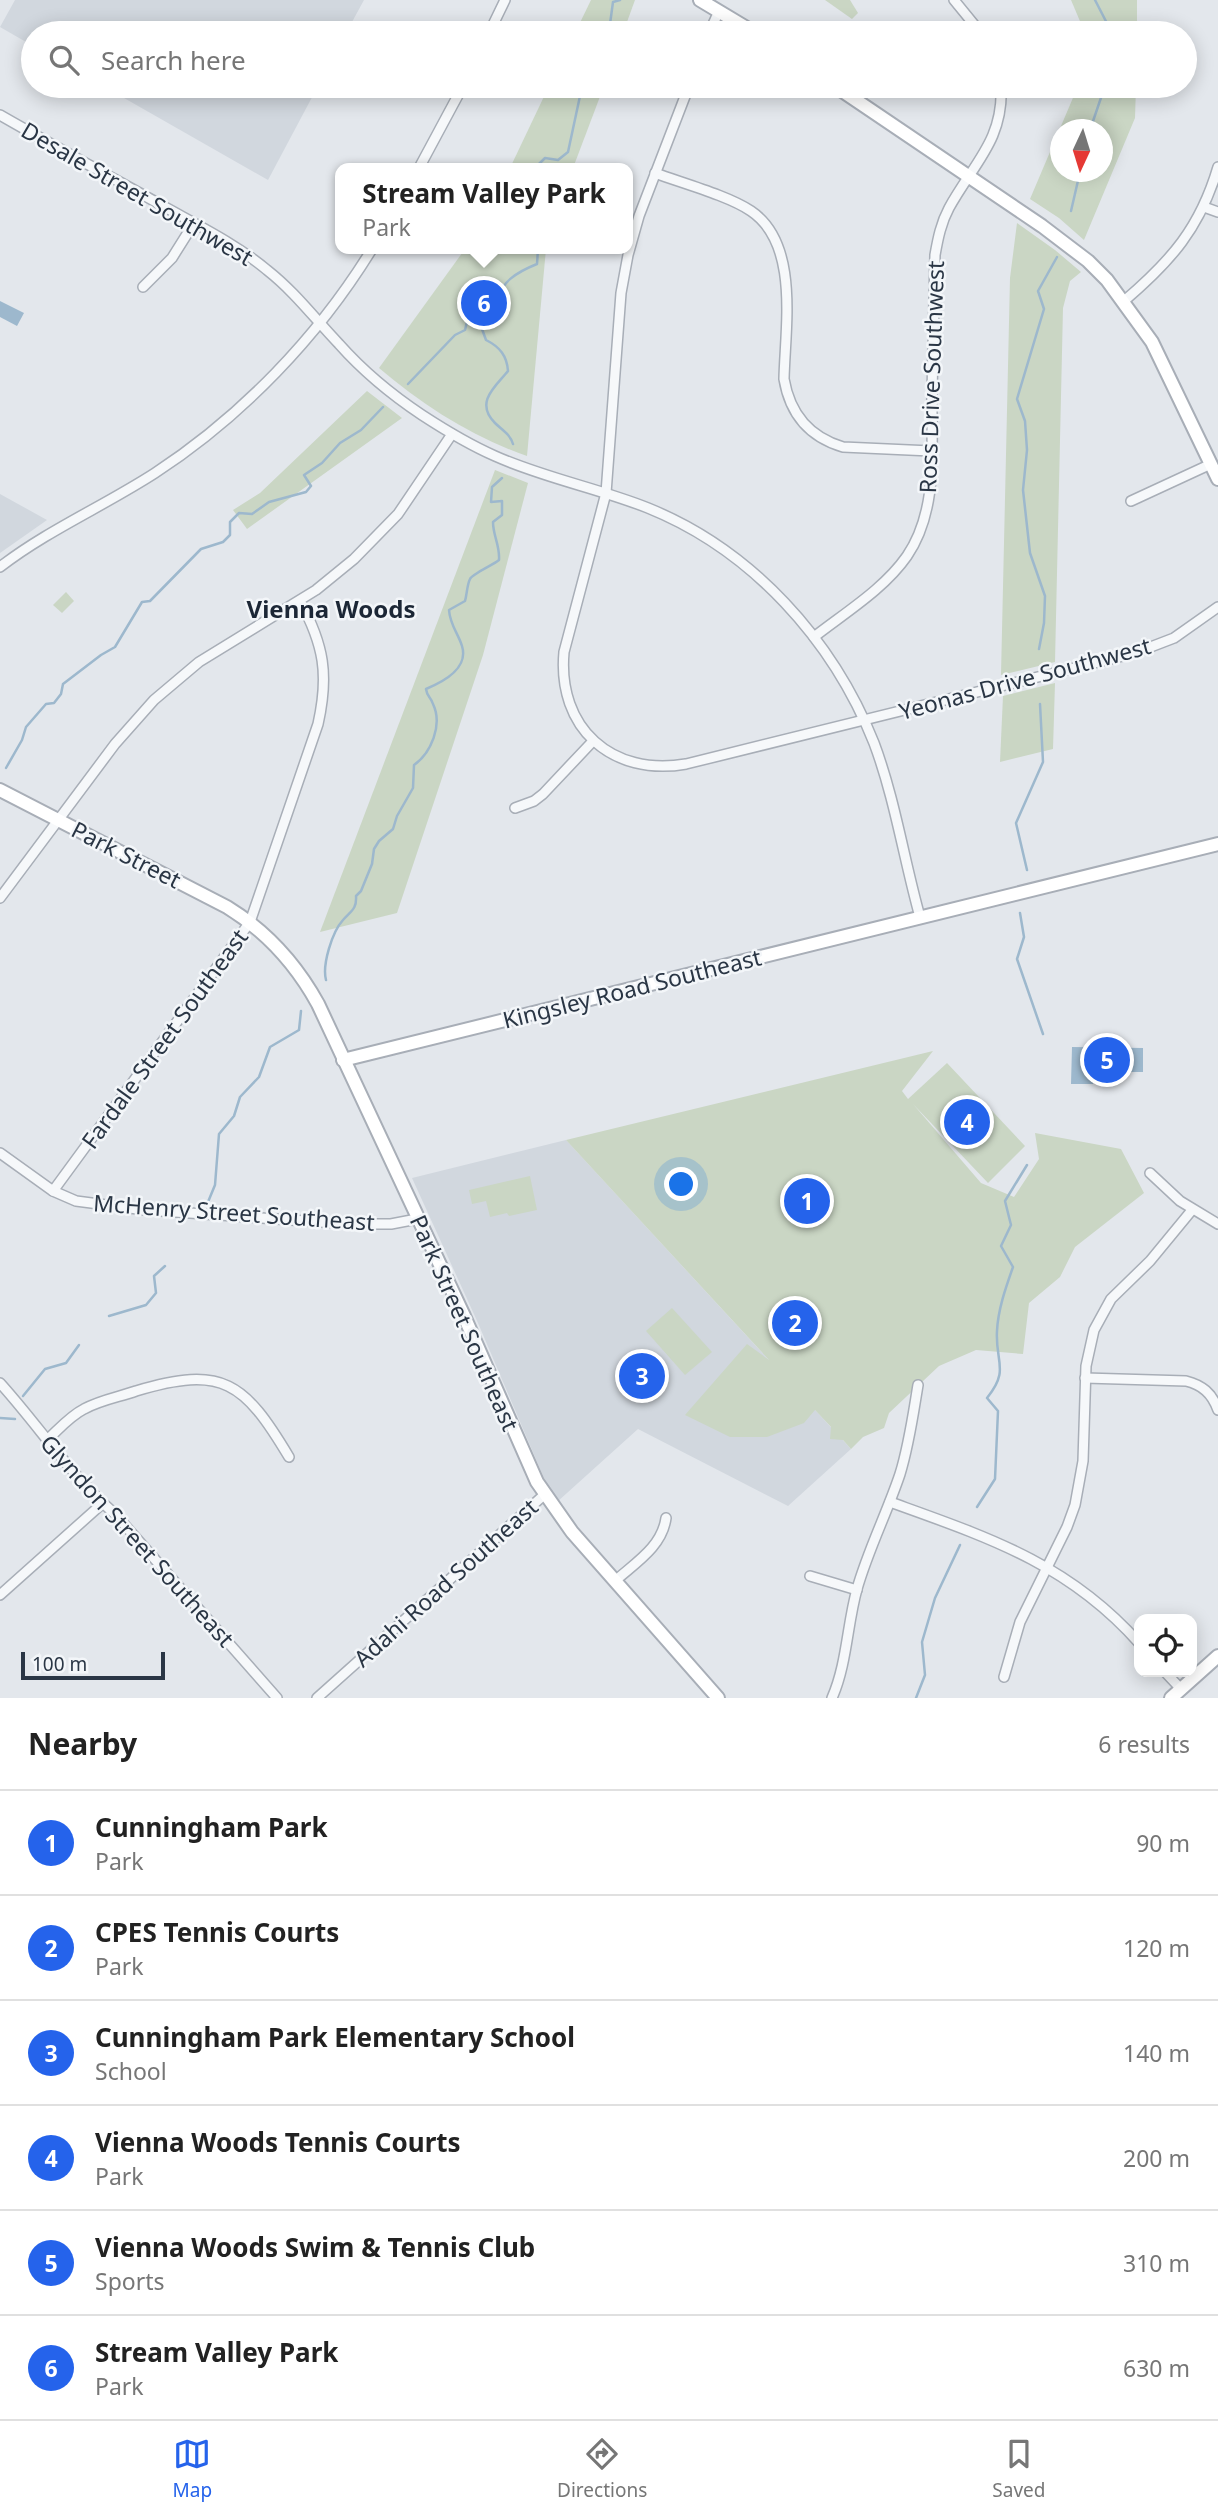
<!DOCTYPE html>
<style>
body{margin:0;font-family:"Noto Sans",sans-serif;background:#f6f6f6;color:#222}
.controls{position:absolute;right:21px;bottom:21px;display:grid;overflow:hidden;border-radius:14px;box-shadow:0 4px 18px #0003}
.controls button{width:63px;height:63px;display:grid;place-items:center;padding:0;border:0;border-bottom:2px solid #e0e0e0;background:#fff;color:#222;font:35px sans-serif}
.compass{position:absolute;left:1050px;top:119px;width:63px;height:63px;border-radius:50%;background:#fff;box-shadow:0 4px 18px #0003;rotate:184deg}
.scale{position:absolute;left:21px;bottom:18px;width:144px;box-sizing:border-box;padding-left:7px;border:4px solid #2a3645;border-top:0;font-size:19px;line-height:24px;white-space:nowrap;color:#2a3645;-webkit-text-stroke:5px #f3f6f9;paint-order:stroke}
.you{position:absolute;left:682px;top:1185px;width:24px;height:24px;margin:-18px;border:5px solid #fff;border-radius:50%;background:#1a73e8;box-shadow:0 0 0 10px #1a73e833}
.badge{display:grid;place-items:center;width:46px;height:46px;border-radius:50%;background:#2563eb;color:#fff;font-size:23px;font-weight:700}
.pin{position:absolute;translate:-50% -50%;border:4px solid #fff;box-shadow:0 2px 7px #0006}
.popup{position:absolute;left:335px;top:163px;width:298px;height:91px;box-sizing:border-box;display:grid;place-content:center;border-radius:14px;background:#fff;filter:drop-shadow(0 2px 5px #0005);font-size:23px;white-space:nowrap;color:#767676}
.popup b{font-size:26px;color:#222}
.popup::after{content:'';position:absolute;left:50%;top:100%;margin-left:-14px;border:14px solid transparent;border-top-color:#fff}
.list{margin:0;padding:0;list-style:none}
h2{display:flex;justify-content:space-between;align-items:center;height:91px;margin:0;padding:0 28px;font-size:30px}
h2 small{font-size:23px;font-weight:400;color:#767676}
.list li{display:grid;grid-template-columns:46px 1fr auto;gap:21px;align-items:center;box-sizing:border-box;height:105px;padding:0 28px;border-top:2px solid #e0e0e0}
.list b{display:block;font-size:26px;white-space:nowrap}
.list p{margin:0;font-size:23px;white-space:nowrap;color:#767676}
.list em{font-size:23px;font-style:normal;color:#767676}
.icon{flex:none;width:38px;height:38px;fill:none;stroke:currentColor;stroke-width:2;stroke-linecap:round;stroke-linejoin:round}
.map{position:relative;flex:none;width:1218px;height:1698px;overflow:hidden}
.search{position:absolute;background:#fff;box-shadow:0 4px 18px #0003;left:21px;right:21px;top:21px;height:77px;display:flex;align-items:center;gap:18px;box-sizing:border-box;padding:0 24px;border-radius:38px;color:#767676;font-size:26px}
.sheet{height:721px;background:#fff}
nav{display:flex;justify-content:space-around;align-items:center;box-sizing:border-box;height:98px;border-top:2px solid #e0e0e0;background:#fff;font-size:19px;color:#767676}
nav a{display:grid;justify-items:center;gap:4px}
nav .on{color:#2563eb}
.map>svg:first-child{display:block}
</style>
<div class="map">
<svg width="1218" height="1698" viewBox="0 0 1218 1698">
<rect width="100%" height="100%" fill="#e3e7ec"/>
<!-- built -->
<g fill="#d1d7de">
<path d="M15 0H364L346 33H33V46L0 27Z"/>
<path d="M103 86H318L268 180Z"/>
<path d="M0 494 47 520 0 553Z"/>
<path d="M566 1140 851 1449 788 1506 638 1429 557 1502 552 1497 478 1323 412 1178Z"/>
</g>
<!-- green -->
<g fill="#cad6c4" fill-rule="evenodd">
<path d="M591 0H635L623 33H575Z"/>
<path d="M825 0H850L858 13 852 19Z"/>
<path d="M1071 0H1137V33H1085Z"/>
<path d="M549 86H604L573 168H510Z"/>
<path d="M1078 86H1136L1135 118 1084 240 1059 218 1030 199ZM1060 130H1102V172H1060Z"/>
<path d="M1017 223 1055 250 1081 272 1070 281 1063 308 1055 662 1001 675 1010 278Z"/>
<path d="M465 249H546L527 456C472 437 424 406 379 368Z"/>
<path d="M367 391 402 418 247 529 233 510 260 493Z"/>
<path d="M495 470 528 483 483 655 397 913 320 932Z"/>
<path d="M66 592 74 601 62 613 53 605Z"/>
<path d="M1055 683 1053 749 1000 762 1003 696Z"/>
<path d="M933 1051 902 1091 908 1099 947 1063 1025 1146 988 1183 913 1104 981 1183 1014 1197 1039 1159 1035 1133 1121 1149 1144 1193 1075 1247 1060 1277 1029 1303 1023 1354 976 1350 939 1366 889 1413 884 1428 863 1437 851 1449 843 1440 830 1439 831 1427 815 1410 804 1423 767 1437H730L685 1415 747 1344 769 1360 566 1140Z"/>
<path d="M530 1176 537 1210 509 1216 507 1213 490 1217 486 1201 472 1204 469 1190Z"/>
<path d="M672 1308 712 1352 685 1375 646 1331Z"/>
</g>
<!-- water -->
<g fill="#9db8cd">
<path d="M0 301 24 313 17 326 0 317Z"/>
<path d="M1072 1047 1143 1048V1072H1094L1093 1084H1071Z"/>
</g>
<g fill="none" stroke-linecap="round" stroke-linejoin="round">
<!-- stream -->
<g stroke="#9db8cd" stroke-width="2.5">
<path d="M1095 0 1112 33"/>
<path d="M596 33 610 24 613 2 620 0"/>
<path d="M1090 130 1105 86"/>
<path d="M540 168 539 164 545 158 558 160 568 152 580 96V86"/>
<path d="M1071 211 1080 172"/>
<path d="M408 384 455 335 465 330 469 313 481 310 493 314"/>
<path d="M513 444C510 434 502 430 495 423 474 402 496 386 508 371 507 356 500 347 486 340L482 329 503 303C493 284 522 270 537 264L538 249"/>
<path d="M1039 649 1044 623 1045 596 1030 553 1023 490 1027 450 1025 421 1017 399 1044 309 1038 291 1057 257"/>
<path d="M6 768 22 740 26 727 46 704 54 703 61 694 63 684 101 655 115 647 142 602 150 601 201 549 223 542 230 535V522L239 513 252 514 269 502 306 492 311 486 304 475 322 463 340 443 361 430 383 407"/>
<path d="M1027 870 1016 823 1043 762 1040 704"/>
<path d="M1020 913 1024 937 1017 959 1043 1034"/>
<path d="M326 980C322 965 332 932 343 920 351 911 357 909 356 896L361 891 372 864 374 849 379 841 393 829 397 816 413 788 414 765C431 753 443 725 433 704 431 697 427 697 426 689 443 682 469 669 462 646 458 633 450 625 449 610L465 601C467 594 467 585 470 579 472 574 493 565 499 560 500 545 493 536 493 522L502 515V501L491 502 492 487 502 478"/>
<path d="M208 1202 215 1185 219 1134 234 1116 240 1097 259 1077 270 1047 299 1030 301 1011"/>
<path d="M109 1316 146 1305 156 1293 154 1276 165 1266"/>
<path d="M23 1396 45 1369 66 1363 79 1345"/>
<path d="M0 1418 15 1419"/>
<path d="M977 1507 995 1479 998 1411 987 1398C1010 1370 995 1362 997 1331 998 1309 1006 1287 1013 1267L1001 1246 1011 1225 1005 1201 1027 1165"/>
<path d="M916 1698 925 1675 922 1642 935 1598 960 1545"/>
</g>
<defs>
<g id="street">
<path d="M954 0 981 33"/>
<path d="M489 33 505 0"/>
<path d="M709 33 719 11"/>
<path d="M689 86 639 216 628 255 621 293 606 493 564 652C557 728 612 777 686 764L1135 653 1174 638 1218 607"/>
<path d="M0 115C54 146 109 176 163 206 199 226 236 244 267 270 295 292 315 319 339 344 363 371 392 395 422 415 445 430 470 445 495 456 544 478 598 488 648 508 752 550 833 640 874 743 895 799 904 860 920 917"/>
<path d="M419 168 463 86"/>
<path d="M655 173C682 183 729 196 751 211 800 244 785 328 784 379 790 414 809 437 843 447L931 451"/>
<path d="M1204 207 1218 212"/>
<path d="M143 287 172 258 194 223"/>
<path d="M1124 301C1171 261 1200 228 1218 167"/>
<path d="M1131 501 1211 464"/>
<path d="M0 567C48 530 104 506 155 473 242 416 318 337 372 249"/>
<path d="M814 637C846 612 884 589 907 556 939 509 931 448 932 394 933 348 934 301 935 255 938 238 941 223 949 208 973 164 1004 140 1001 86"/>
<path d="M515 808 534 801 543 794 593 741"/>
<path d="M0 898 115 744 154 700 199 662 316 590 354 559 398 514 452 434"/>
<path d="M0 1153 53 1191 76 1201 145 1210 350 1224H391L417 1219"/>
<path d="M1150 1173 1180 1201 1218 1224"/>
<path d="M53 1191 250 922 318 724C329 675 324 645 300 601"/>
<path d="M1085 1378 1186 1381C1202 1385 1212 1393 1218 1410"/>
<path d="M0 1383C39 1426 71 1476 115 1514L277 1698"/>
<path d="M47 1440C59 1429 70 1416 84 1409 100 1400 119 1397 136 1391 223 1365 244 1382 289 1457"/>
<path d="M890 1502C987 1537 1068 1563 1139 1643"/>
<path d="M810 1576 857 1590"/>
<path d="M615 1581C635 1563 662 1547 666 1518"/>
<path d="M0 1595 103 1503"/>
<path d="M1165 1672 1181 1689"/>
<path d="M1004 1677 1020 1622 1067 1527 1075 1505 1083 1461 1086 1366 1094 1330 1111 1299 1150 1261 1192 1210"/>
<path d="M317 1698 544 1495"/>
<path d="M832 1698C847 1664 847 1625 857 1589 868 1550 887 1513 900 1474 909 1445 913 1415 918 1385"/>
</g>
<g id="secondary">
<path d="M700 0 755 33"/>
<path d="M835 86 1042 226 1088 261 1107 280 1152 342 1218 479"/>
<path d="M0 790 227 907C266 931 296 964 318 1004L464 1316 537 1482 572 1532 718 1698"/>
<path d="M343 1060 1218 844"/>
<path d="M1171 1698 1218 1656"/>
</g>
</defs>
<!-- street casing -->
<use href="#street" stroke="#a8aeb7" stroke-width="12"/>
<!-- secondary casing -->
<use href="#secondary" stroke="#a8aeb7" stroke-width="16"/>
<!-- street -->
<use href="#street" stroke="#f6f8fa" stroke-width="9"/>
<!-- secondary -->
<use href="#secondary" stroke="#fff" stroke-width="12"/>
</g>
<g text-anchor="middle" stroke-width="5" stroke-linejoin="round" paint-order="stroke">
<!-- street labels -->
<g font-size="23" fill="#2a3645" stroke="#f3f6f9">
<text transform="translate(137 194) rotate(30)" y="8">Desale Street Southwest</text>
<text transform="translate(932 377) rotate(-88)" y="8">Ross Drive Southwest</text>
<text transform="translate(1025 679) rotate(-15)" y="8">Yeonas Drive Southwest</text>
<text transform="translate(126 855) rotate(27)" y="8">Park Street</text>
<text transform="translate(632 989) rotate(-14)" y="8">Kingsley Road Southeast</text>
<text transform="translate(165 1039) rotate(-54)" y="8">Fardale Street Southeast</text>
<text transform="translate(234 1213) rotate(4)" y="8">McHenry Street Southeast</text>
<text transform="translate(464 1323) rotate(66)" y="8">Park Street Southeast</text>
<text transform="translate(137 1541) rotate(48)" y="8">Glyndon Street Southeast</text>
<text transform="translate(446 1583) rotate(-42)" y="8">Adahi Road Southeast</text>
</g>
<!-- neighbourhood labels -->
<g font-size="24" font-weight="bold" fill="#1c2736" stroke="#f3f6f9">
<text x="331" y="618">Vienna Woods</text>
</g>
</g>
</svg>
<div class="controls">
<button><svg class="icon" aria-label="locate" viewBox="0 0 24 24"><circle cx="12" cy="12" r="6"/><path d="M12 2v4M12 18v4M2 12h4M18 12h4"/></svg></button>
</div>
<svg class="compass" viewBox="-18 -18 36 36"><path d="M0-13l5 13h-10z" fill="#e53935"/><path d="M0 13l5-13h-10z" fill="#767676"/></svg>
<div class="scale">100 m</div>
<div class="you"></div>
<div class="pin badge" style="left:807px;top:1201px">1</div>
<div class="pin badge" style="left:795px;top:1323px">2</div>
<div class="pin badge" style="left:642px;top:1376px">3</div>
<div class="pin badge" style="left:967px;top:1122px">4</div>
<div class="pin badge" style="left:1107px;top:1060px">5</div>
<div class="pin badge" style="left:484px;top:303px">6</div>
<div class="popup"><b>Stream Valley Park</b>Park</div>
<div class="search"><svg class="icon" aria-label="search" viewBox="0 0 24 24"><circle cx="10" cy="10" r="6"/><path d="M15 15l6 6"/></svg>Search here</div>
</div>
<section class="sheet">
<h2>Nearby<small>6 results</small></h2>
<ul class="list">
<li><span class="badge">1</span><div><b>Cunningham Park</b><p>Park</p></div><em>90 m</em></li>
<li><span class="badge">2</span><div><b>CPES Tennis Courts</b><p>Park</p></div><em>120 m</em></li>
<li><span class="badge">3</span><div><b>Cunningham Park Elementary School</b><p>School</p></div><em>140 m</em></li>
<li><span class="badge">4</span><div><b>Vienna Woods Tennis Courts</b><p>Park</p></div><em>200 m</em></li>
<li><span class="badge">5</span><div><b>Vienna Woods Swim &amp; Tennis Club</b><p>Sports</p></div><em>310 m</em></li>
<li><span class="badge">6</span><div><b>Stream Valley Park</b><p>Park</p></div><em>630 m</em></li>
</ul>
</section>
<nav>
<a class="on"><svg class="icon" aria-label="map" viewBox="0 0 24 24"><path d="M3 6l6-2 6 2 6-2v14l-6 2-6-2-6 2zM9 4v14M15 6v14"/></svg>Map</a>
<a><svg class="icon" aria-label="directions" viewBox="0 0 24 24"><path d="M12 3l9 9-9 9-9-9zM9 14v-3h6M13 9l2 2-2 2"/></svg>Directions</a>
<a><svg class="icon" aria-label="saved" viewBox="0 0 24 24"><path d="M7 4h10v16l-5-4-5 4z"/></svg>Saved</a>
</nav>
